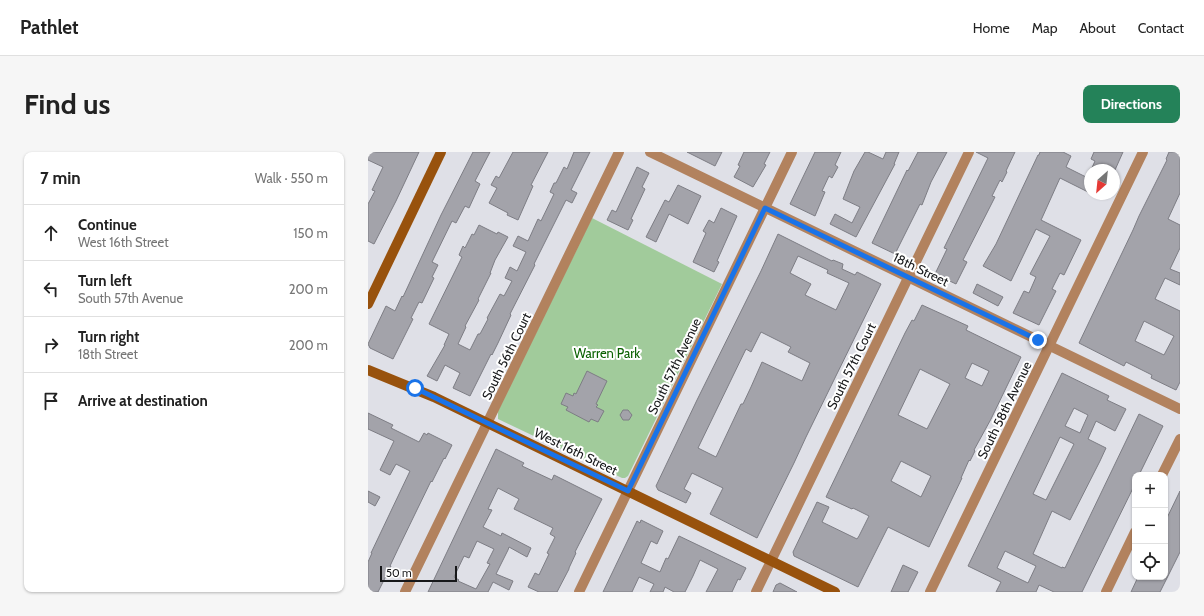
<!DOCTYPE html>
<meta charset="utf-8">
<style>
body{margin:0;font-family:Cabin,sans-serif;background:#f6f6f6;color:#222}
.controls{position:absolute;right:12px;bottom:12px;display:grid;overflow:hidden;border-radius:8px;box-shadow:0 1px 3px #0004}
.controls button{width:36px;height:36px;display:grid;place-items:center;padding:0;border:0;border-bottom:1px solid #e0e0e0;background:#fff;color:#222;font:20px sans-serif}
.compass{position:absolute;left:716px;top:12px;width:36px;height:36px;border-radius:50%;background:#fff;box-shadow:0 1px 3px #0004;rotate:207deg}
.scale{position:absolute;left:12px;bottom:10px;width:77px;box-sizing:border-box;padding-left:4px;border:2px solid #17181a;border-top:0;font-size:11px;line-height:14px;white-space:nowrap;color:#17181a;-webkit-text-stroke:3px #fff;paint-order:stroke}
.stop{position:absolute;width:12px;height:12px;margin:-9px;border:3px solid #1a73e8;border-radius:50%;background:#fff}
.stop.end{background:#1a73e8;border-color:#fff;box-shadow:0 1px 4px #0008}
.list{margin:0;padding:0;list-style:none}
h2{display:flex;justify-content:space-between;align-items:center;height:52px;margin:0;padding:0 16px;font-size:17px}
h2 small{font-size:13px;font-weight:400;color:#767676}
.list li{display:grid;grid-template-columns:26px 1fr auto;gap:12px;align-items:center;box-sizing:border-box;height:56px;padding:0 16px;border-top:1px solid #e0e0e0}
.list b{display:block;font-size:15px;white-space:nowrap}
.list p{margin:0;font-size:13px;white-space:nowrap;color:#767676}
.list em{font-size:13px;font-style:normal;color:#767676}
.icon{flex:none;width:22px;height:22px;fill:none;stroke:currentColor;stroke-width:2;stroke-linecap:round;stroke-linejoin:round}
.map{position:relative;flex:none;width:812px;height:440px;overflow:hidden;border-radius:8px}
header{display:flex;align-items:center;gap:24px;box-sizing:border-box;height:56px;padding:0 20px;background:#fff;border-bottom:1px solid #e0e0e0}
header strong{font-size:19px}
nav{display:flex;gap:22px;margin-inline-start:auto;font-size:14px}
.intro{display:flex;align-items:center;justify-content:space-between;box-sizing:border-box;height:96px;padding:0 24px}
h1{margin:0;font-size:28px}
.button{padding:10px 18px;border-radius:8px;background:#248259;color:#fff;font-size:14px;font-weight:700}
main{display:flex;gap:24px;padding:0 24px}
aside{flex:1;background:#fff;border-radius:8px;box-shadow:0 1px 3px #0004}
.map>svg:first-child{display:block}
</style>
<header>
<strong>Pathlet</strong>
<nav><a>Home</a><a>Map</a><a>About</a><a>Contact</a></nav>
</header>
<div class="intro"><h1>Find us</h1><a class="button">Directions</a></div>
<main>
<aside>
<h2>7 min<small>Walk · 550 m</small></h2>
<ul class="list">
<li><svg class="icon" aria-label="ahead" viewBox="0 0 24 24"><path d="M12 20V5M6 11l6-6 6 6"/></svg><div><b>Continue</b><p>West 16th Street</p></div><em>150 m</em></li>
<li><svg class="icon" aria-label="left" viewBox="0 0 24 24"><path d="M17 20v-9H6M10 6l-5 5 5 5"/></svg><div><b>Turn left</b><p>South 57th Avenue</p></div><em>200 m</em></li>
<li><svg class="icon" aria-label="right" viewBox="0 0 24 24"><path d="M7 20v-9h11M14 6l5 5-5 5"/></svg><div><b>Turn right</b><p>18th Street</p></div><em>200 m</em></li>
<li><svg class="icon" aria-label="arrive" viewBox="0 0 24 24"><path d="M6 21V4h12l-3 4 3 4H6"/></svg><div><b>Arrive at destination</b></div></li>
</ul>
</aside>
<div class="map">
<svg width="812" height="440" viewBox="0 0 812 440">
<rect width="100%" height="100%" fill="#dfe0e7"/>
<!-- green -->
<path fill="#a1cb9b" d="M224 66 354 132 260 324 257 326H254L130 267V259Z"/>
<!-- building -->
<g fill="#a3a3aa" stroke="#7d7d84" fill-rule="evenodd">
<path d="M0 0H51L28 49 6 92 0 89V52L7 39 4 38 15 15 0 8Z"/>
<path d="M105 0H122L107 29 112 32 101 56 97 54 88 71 84 69 64 110 70 113 64 125 66 126 54 151 51 150 43 166 45 167 25 207 2 196 0 192 18 154 27 159 34 144 35 145 73 63Z"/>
<path d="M145 0H180L163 33 165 34 150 68 139 63 140 61 121 51 129 36 123 33 128 24 131 26Z"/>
<path d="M206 0H222L203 38 209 41 204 51 198 48 166 112 167 113 142 162 143 163 130 191 124 203 123 202 102 244 85 236 92 221 77 213 69 229 59 224 77 193H76L81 182 61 172 94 105 91 103 95 94 97 96 104 82 106 83 111 73 129 82 130 80 140 85 127 108 122 121H123L110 147 111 148 97 174 98 175 90 192 102 198 110 182H112L120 167 119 166 132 142 136 144 144 129 137 126 142 115 149 119 158 100 145 94 150 84 160 89 170 67 173 69 186 42 182 40 186 31H188L196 15 199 17Z"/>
<path d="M319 0H354L347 14Z"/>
<path d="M376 0H402L396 12 398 13 385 35 366 25 372 14 370 13Z"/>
<path d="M447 0H473L467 13 470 15 464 26 461 24 454 39 457 40 447 64 422 52Z"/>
<path d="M497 0H500L515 7 518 0H531L526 12H527L488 85 462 72 467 62 484 71 492 55 475 47 486 19Z"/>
<path d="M550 0H579L563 30 554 53 552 52 527 102 504 91 539 18 540 19Z"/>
<path d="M608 0H647L638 19 639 20 634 30 632 28 624 44 627 45 595 108 599 110 588 132 567 122 579 97 576 96 620 6Z"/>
<path d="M672 0H695L703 4 698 15 722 27V41L692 26 674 66 673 68 713 88 696 123 692 121 684 137 688 139 671 173 645 161 656 139 661 141 668 125 662 122 682 84 668 77 643 129 615 114 628 92 670 3H671Z"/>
<path d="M726 0H755L747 18H723L727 9 723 7Z"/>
<path d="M801 0H807L812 3V41L800 67 812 73V96L802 117 812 121V133L797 126 787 147 812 159V230L808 238 783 226 784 223 758 210 756 214 711 191 765 78 771 64 799 8 798 7ZM776 169 806 184 796 203 767 189Z"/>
<path d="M269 15 281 21 274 35 277 37 263 67 265 68 260 78 239 68 244 58 248 60Z"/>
<path d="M310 33 333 44 320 72 301 62 288 90 278 85 297 48 301 50Z"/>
<path d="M353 56 369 64 349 109 351 110 346 120 325 110 338 81 335 79 341 68 346 71Z"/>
<path d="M410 82 464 109 465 108 475 112 474 117 487 123 489 120 513 132 438 285 426 311 389 386 342 362 355 336 324 321 316 337 323 341 318 351 290 338 288 334 329 248 393 119ZM430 104 460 118 459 121 481 131 468 158 437 143 443 132 422 121ZM393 180 423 195 420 200 442 211 434 229 394 210 383 235 375 252H373L348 305 330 296 378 197 383 200Z"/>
<path d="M609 132 635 145 630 154 605 141Z"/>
<path d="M554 153 600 174 598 178 653 205 623 267 606 298 607 299 602 309 601 308 593 326H594L561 395 520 375 490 435 426 404 425 400 449 350 461 355 454 370 489 387 491 384 501 364 485 356 484 357 458 345 537 181 544 168 546 169ZM604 211 621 219 614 234 597 226ZM552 217 582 232 559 277 530 263ZM533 309 563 324 553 345 523 329Z"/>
<path d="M219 219 239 229 228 252 230 253 228 255 236 259 230 270 223 267 221 270 198 258 200 255 193 252 198 241 205 244 206 241 208 242Z"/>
<path d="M694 221 741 244 739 248 758 257 747 279 728 269 720 287 738 296 732 309 702 368 684 359 665 402 694 416V415L697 416 771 262 795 274 771 323H767V332L714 440H686L671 433 668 440H628L633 430 600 414ZM706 256 720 263 712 281 697 274ZM692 285 706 292 678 348 665 342ZM637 399 668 414 660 431 629 416Z"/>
<path d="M255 258H260L264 263 261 268H255L252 263Z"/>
<path d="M0 261 25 273 23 276 51 290 56 281 59 283 60 281 84 293 77 307 76 306 64 330 63 329 30 397 22 414H23L10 440H0V410L4 401H3L42 319 28 312 22 323 12 318 26 289 0 277Z"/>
<path d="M128 297 156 311 154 314 184 328 186 323 234 347 207 400 208 401 201 416V417L189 440H171L160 435 167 421 171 423 181 402 179 401 187 385 182 382 185 376 146 357 151 347 130 336 120 357 124 358 115 375 133 384 134 381 163 396 159 405 141 395 140 398 128 422 145 429 141 438 125 430 120 440H60ZM109 389 126 397 119 411 122 412 108 437 90 429 91 428 86 425 96 404 101 406Z"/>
<path d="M0 339 12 345 7 354 0 350Z"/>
<path d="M812 339V400L792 440H763L770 425H797V370Z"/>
<path d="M273 368 295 379 289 392 283 389 273 411 292 420 298 406 300 407 311 384 378 416 372 428 370 427 364 440H338L350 417 332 408 325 424 317 440H306L297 435 295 440H282L286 432 271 425 264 440H235L269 369 272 371Z"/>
<path d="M535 413 550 420 540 440H523Z"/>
<path d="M412 431 429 440H405L408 433Z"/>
</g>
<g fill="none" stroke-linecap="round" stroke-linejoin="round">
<!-- street -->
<g stroke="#b2825e" stroke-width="10">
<path d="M282 0 812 257"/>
<path d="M794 323 812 287"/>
<path d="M37 440 251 0"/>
<path d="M211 440 424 0"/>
<path d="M388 440 601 0"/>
<path d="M562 440 775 0"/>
<path d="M738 440 767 380"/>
</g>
<!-- secondary -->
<g stroke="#98520d" stroke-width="10">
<path d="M0 152 73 0"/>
<path d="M0 218 66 245 467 440"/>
</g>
</g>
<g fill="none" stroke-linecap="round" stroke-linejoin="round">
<!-- route -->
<path stroke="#1a73e8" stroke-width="5" d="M47 236 260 339 397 56 670 188"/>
</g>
<g text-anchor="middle" stroke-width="4" stroke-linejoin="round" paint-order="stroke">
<!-- street labels -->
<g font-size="13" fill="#17181a" stroke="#fff">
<text transform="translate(553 117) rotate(26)" y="5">18th Street</text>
<text transform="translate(138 204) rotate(-64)" y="5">South 56th Court</text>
<text transform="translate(306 214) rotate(-64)" y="5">South 57th Avenue</text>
<text transform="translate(483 214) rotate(-64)" y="5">South 57th Court</text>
<text transform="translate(636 258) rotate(-64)" y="5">South 58th Avenue</text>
<text transform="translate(208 299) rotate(26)" y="5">West 16th Street</text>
</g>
<!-- park labels -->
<g font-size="13" fill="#0a6100" stroke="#fff">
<text x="239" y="206">Warren Park</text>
</g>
</g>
</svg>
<div class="controls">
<button>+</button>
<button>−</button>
<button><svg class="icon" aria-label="locate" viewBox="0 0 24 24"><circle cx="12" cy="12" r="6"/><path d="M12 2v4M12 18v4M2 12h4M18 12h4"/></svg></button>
</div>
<svg class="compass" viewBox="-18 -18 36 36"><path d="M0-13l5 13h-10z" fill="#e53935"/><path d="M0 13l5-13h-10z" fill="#767676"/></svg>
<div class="scale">50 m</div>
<div class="stop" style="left:47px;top:236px"></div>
<div class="stop end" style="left:670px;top:188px"></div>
</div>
</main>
